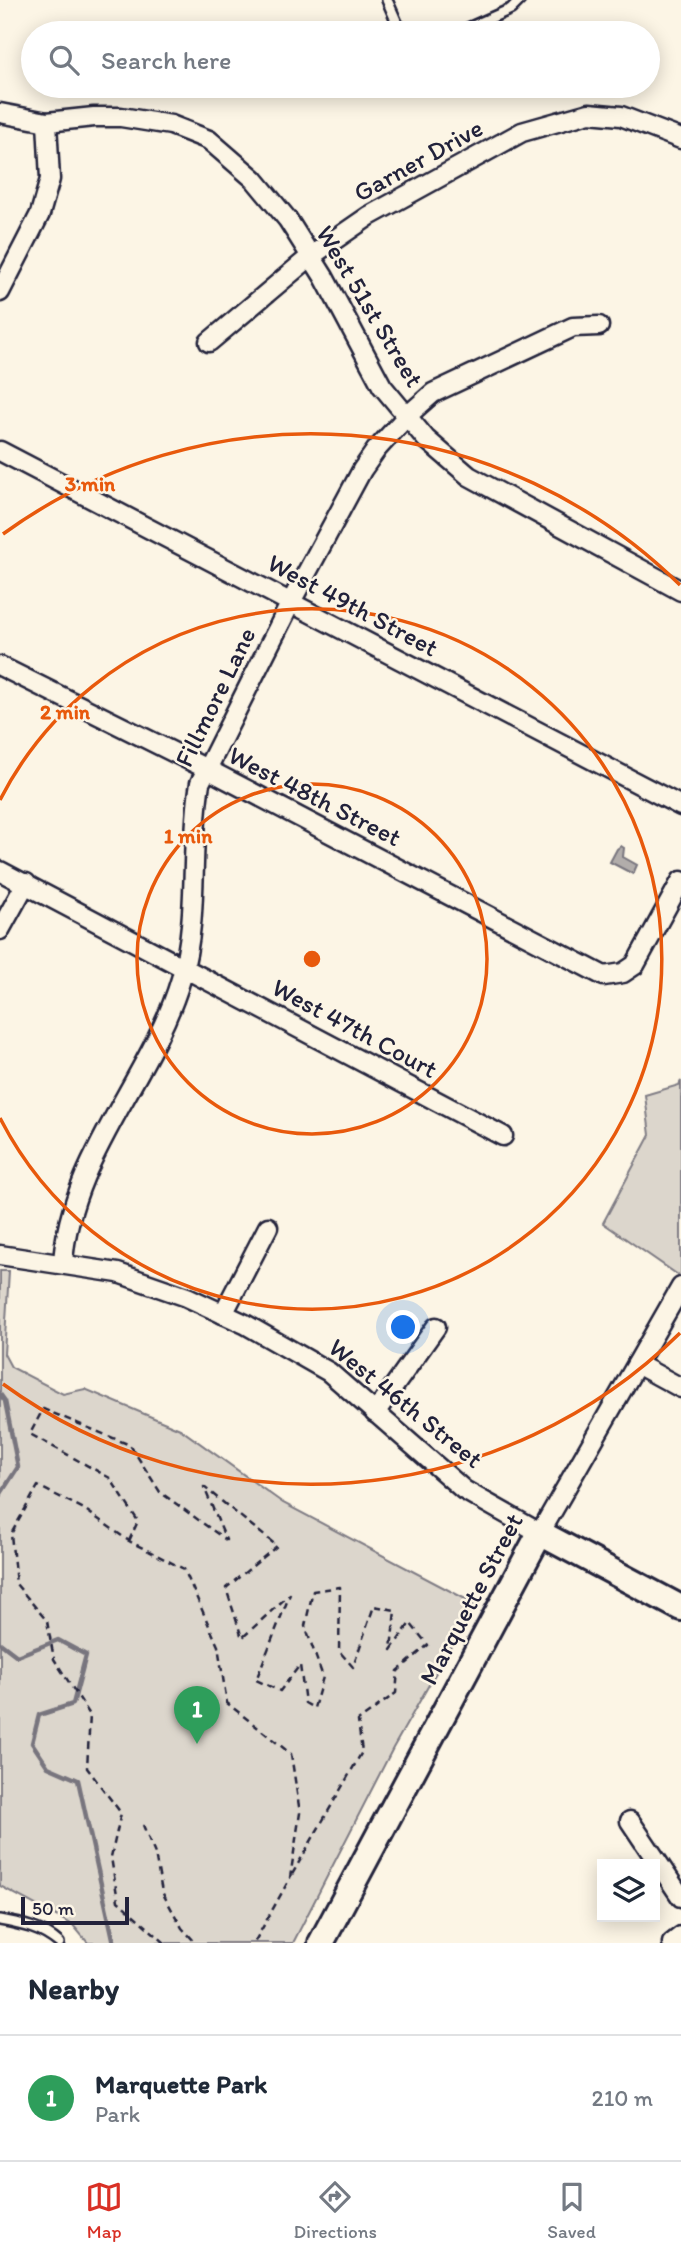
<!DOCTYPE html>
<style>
body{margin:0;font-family:Itim,sans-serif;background:#f6f6f7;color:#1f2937}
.controls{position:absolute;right:21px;bottom:21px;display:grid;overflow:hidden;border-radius:0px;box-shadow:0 4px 18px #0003}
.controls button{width:63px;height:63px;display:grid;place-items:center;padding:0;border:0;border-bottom:2px solid #e0e1e3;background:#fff;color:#1f2937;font:35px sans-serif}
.scale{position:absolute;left:21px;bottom:18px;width:108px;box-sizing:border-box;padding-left:7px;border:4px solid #22223b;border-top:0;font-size:19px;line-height:24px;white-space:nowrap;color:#22223b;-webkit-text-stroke:5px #fcf5e5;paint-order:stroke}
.you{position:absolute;left:404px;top:1328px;width:24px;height:24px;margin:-18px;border:5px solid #fff;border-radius:50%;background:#1a73e8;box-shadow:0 0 0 10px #1a73e833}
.badge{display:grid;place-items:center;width:46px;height:46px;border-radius:50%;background:#d93025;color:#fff;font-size:23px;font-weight:700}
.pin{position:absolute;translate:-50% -58px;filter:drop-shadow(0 2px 4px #0008)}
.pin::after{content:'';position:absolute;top:37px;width:24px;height:21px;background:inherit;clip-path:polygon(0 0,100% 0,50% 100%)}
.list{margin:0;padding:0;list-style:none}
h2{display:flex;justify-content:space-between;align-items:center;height:91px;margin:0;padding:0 28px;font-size:30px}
h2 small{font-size:23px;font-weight:400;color:#747a83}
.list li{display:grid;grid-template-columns:46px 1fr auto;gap:21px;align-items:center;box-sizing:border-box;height:126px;padding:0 28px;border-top:2px solid #e0e1e3}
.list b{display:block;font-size:26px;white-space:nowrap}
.list p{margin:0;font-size:23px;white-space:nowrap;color:#747a83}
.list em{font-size:23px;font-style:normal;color:#747a83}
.icon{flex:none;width:38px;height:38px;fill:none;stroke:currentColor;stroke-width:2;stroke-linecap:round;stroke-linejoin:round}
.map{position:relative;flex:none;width:681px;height:1943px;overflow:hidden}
.search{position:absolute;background:#fff;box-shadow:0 4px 18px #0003;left:21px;right:21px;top:21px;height:77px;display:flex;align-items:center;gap:18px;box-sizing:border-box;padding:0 24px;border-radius:38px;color:#747a83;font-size:26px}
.sheet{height:217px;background:#fff}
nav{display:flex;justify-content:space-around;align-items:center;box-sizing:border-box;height:98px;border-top:2px solid #e0e1e3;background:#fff;font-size:19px;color:#747a83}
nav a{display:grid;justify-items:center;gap:4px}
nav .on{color:#d93025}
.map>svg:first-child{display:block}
</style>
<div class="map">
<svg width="681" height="1943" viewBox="0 0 681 1943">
<rect width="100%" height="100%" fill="#fcf5e5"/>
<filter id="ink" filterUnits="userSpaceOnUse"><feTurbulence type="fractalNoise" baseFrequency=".0143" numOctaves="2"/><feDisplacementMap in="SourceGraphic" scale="14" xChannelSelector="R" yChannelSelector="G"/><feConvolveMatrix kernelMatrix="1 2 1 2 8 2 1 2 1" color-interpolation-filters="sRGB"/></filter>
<g filter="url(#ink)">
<!-- green -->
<g fill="#dcd6cc" stroke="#7f7c84" stroke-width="2">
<path d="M681 1081V1277L603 1223 650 1135 645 1095 679 1085Z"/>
<path d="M0 1271H9L4 1354 11 1367 63 1394 85 1389 180 1429 283 1503 475 1604 393 1748 293 1943H88L73 1925 0 1886Z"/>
</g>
<!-- water -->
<path fill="#b2adab" stroke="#78757e" stroke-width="2" d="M621 846 624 848 623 857 637 865 633 874 610 862 617 849Z"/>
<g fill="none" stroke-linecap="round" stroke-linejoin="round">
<!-- stream -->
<g stroke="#78757e" stroke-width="4.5">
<path d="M0 1394 5 1401 18 1467 0 1495"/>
<path d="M0 1643 17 1656 58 1640 86 1655 73 1704 39 1715 32 1743 48 1767 78 1780 114 1943"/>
</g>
<defs>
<g id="lane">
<path d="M387 0 398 25 411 33"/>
<path d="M457 33 511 9 520 0"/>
<path d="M0 1920C22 1924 42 1928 59 1943"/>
</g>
<g id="street">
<path d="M0 113 47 122 94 117H121L171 125 209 140 254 179 288 220 324 277 382 386 426 439 469 476 681 591"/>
<path d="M0 292 40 214 50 179 47 122"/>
<path d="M209 342 311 256 369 216 522 132 589 113 621 116 681 139"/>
<path d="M0 451 681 806"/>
<path d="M0 666 207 769 604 976 623 973 635 965 681 881"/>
<path d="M0 871 503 1136"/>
<path d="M0 930 26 883"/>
<path d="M0 1255 118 1273 187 1297 245 1324 329 1372 464 1490 540 1533 681 1287"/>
<path d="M63 1264C68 1160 152 1077 181 979 200 915 189 848 200 783L291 602 362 470 376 450 407 416 433 393 573 327 599 326"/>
<path d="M223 1314 268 1227"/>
<path d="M637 1364 681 1388"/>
<path d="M375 1413 436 1327"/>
<path d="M630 1821 681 1897"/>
<path d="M672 1943 681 1936"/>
</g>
<path id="secondary" d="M321 1943 540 1533 681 1608"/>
</defs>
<!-- lane casing -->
<use href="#lane" stroke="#22223b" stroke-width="14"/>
<!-- street casing -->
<use href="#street" stroke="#22223b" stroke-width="23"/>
<!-- secondary casing -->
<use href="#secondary" stroke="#22223b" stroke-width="30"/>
<!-- path -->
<g stroke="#22223b" stroke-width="2.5" stroke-dasharray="7 5" stroke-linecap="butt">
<path d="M129 1541 138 1521 110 1478 30 1434 43 1409 130 1445 160 1492 226 1540 204 1487 277 1546 226 1588 242 1638 290 1594 256 1680 280 1691 300 1665 305 1703 314 1708 323 1677 305 1626 313 1591 340 1587 339 1651 353 1667 374 1606 395 1610 391 1650 410 1623 428 1645 398 1671 396 1693 358 1721 362 1752 290 1878"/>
<path d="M143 1825 155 1854 162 1892 182 1928 196 1943"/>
<path d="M165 1943 118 1901 111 1857 121 1813 87 1768 90 1715 54 1659 47 1621 16 1584 11 1534 38 1486 84 1509 129 1541 184 1569 218 1646 227 1703 291 1754 300 1813 290 1878 254 1943"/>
</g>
<!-- lane -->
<use href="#lane" stroke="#fcf5e5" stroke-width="9"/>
<!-- street -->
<use href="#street" stroke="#fcf5e5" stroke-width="18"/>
<!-- secondary -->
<use href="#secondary" stroke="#fcf5e5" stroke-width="24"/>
</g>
</g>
<!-- distance rings -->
<g fill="none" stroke="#e8590c" stroke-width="3.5">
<circle cx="312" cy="959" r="175"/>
<path d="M0 800A350 350 0 1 1 0 1118"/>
<path d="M680 1333A525 525 0 0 1 3 1384M3 534A525 525 0 0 1 680 585"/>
</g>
<g text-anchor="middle" stroke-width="5" stroke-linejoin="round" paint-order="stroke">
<!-- street labels -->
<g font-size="26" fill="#22223b" stroke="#fcf5e5">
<text transform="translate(418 160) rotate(-29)" y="9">Garner Drive</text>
<text transform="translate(370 306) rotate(59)" y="9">West 51st Street</text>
<text transform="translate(353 605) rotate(28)" y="9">West 49th Street</text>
<text transform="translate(215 697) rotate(-64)" y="9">Fillmore Lane</text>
<text transform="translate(315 796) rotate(27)" y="9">West 48th Street</text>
<text transform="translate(355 1028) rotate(28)" y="9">West 47th Court</text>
<text transform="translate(406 1403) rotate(39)" y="9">West 46th Street</text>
<text transform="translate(471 1599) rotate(-62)" y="9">Marquette Street</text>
</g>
</g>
<circle cx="312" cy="959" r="10" fill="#e8590c" stroke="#fcf5e5" stroke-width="3.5"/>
<g font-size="21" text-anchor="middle" font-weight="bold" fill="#e8590c" stroke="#fcf5e5" stroke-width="5" stroke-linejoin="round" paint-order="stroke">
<text x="90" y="491">3 min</text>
<text x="65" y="719">2 min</text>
<text x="188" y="843">1 min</text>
</g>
</svg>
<div class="controls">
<button><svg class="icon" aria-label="layers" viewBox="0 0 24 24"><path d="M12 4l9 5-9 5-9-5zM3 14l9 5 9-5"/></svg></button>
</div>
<div class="scale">50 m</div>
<div class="you"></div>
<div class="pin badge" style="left:197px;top:1744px;background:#2e9e5b">1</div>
<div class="search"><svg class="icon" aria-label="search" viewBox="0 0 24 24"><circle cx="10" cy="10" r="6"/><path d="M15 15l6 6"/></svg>Search here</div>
</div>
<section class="sheet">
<h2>Nearby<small></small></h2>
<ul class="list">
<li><span class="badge" style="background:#2e9e5b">1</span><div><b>Marquette Park</b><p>Park</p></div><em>210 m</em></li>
</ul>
</section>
<nav>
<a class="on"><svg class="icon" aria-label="map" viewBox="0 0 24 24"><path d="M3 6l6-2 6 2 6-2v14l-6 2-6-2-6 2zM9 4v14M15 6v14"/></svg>Map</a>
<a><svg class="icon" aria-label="directions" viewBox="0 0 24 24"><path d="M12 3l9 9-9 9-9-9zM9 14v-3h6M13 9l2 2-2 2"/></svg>Directions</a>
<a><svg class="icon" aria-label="saved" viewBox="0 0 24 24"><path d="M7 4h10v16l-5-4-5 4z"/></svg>Saved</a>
</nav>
